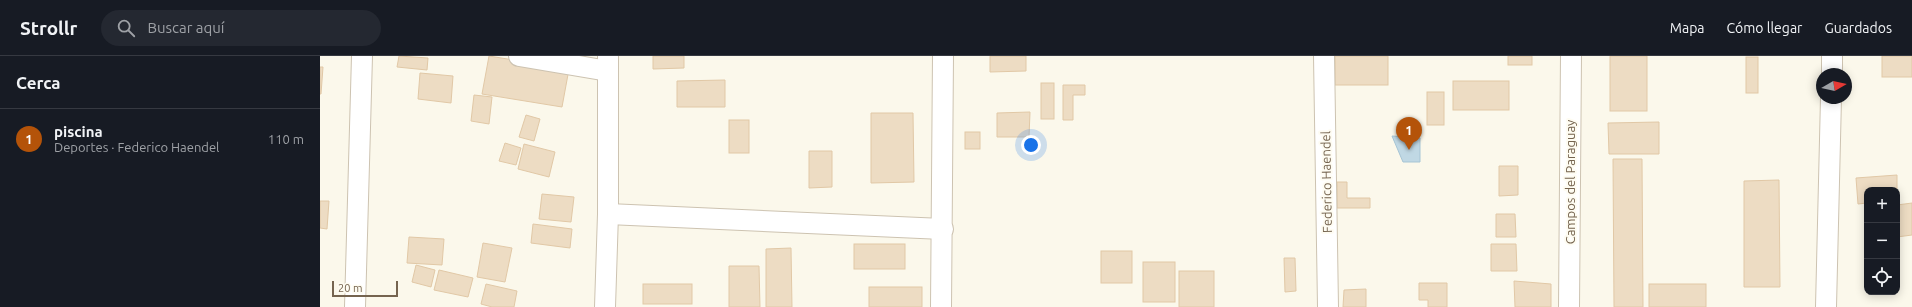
<!DOCTYPE html>
<html lang="es">
<meta charset="utf-8">
<style>
body{margin:0;font-family:Ubuntu,sans-serif;background:#242831;color:#f1f3f6}
.controls{position:absolute;right:12px;bottom:12px;display:grid;overflow:hidden;border-radius:8px;box-shadow:0 2px 10px #0003}
.controls button{width:36px;height:36px;display:grid;place-items:center;padding:0;border:0;border-bottom:1px solid #363941;background:#171b24;color:#f1f3f6;font:20px sans-serif}
.compass{position:absolute;left:1496px;top:12px;width:36px;height:36px;border-radius:50%;background:#171b24;box-shadow:0 2px 10px #0003;rotate:81deg}
.scale{position:absolute;left:12px;bottom:10px;width:66px;box-sizing:border-box;padding-left:4px;border:2px solid #75644f;border-top:0;font-size:11px;line-height:14px;white-space:nowrap;color:#75644f;-webkit-text-stroke:3px #fefcf2;paint-order:stroke}
.you{position:absolute;left:711px;top:89px;width:14px;height:14px;margin:-10px;border:3px solid #fff;border-radius:50%;background:#1a73e8;box-shadow:0 0 0 6px #1a73e833}
.badge{display:grid;place-items:center;width:26px;height:26px;border-radius:50%;background:#b45309;color:#fff;font-size:13px;font-weight:700}
.pin{position:absolute;translate:-50% -33px;filter:drop-shadow(0 1px 2px #0008)}
.pin::after{content:'';position:absolute;top:21px;width:14px;height:12px;background:inherit;clip-path:polygon(0 0,100% 0,50% 100%)}
.list{margin:0;padding:0;list-style:none}
h2{display:flex;justify-content:space-between;align-items:center;height:52px;margin:0;padding:0 16px;font-size:17px}
h2 small{font-size:13px;font-weight:400;color:#9ea1a6}
.list li{display:grid;grid-template-columns:26px 1fr auto;gap:12px;align-items:center;box-sizing:border-box;height:60px;padding:0 16px;border-top:1px solid #363941}
.list b{display:block;font-size:15px;white-space:nowrap}
.list p{margin:0;font-size:13px;white-space:nowrap;color:#9ea1a6}
.list em{font-size:13px;font-style:normal;color:#9ea1a6}
.icon{flex:none;width:22px;height:22px;fill:none;stroke:currentColor;stroke-width:2;stroke-linecap:round;stroke-linejoin:round}
.map{position:relative;flex:none;width:1592px;height:251px;overflow:hidden}
header{display:flex;align-items:center;gap:24px;box-sizing:border-box;height:56px;padding:0 20px;background:#171b24;border-bottom:1px solid #363941}
header strong{font-size:19px}
nav{display:flex;gap:22px;margin-inline-start:auto;font-size:14px}
.search{width:280px;height:36px;background:#242831;display:flex;align-items:center;gap:10px;box-sizing:border-box;padding:0 14px;border-radius:22px;color:#9ea1a6;font-size:15px}
main{display:flex}
aside{flex:1;background:#171b24}
.map>svg:first-child{display:block}
</style>
<header>
<strong>Strollr</strong>
<div class="search"><svg class="icon" aria-label="search" viewBox="0 0 24 24"><circle cx="10" cy="10" r="6"/><path d="M15 15l6 6"/></svg>Buscar aquí</div>
<nav><a>Mapa</a><a>Cómo llegar</a><a>Guardados</a></nav>
</header>
<main>
<aside>
<h2>Cerca<small></small></h2>
<ul class="list">
<li><span class="badge">1</span><div><b>piscina</b><p>Deportes · Federico Haendel</p></div><em>110 m</em></li>
</ul>
</aside>
<div class="map">
<svg width="1592" height="251" viewBox="0 0 1592 251">
<rect width="100%" height="100%" fill="#fbf8eb"/>
<!-- water -->
<path fill="#c0d8e4" stroke="#a7c5d5" d="M1072 80 1100 82V106H1083Z"/>
<!-- building -->
<g fill="#eddcc3" stroke="#e1c8a6">
<path d="M79 0 108 2 107 14 77 11Z"/>
<path d="M169 0 249 13 242 51 162 38Z"/>
<path d="M333 0H364V12L333 13Z"/>
<path d="M670 0H706V15L670 16Z"/>
<rect x="1015" y="0" width="53" height="29"/>
<rect x="1188" y="0" width="24" height="9"/>
<rect x="1290" y="0" width="37" height="55"/>
<rect x="1562" y="0" width="30" height="21"/>
<rect x="1426" y="1" width="12" height="36"/>
<path d="M0 11H3L1 38H0Z"/>
<path d="M100 17 133 20 131 47 98 43Z"/>
<path d="M405 24V51H357V25Z"/>
<rect x="1133" y="25" width="56" height="29"/>
<rect x="721" y="27" width="13" height="36"/>
<path d="M743 29H765V39H753V64H743Z"/>
<rect x="1107" y="36" width="17" height="33"/>
<path d="M154 39 172 41 169 68 151 65Z"/>
<path d="M710 56 709 81H677V57Z"/>
<path d="M551 57H593L594 126 551 127Z"/>
<path d="M206 59 220 63 214 85 199 81Z"/>
<rect x="409" y="64" width="20" height="33"/>
<path d="M1339 66V98H1289L1288 67Z"/>
<rect x="645" y="76" width="15" height="17"/>
<path d="M185 87 201 92 196 109 179 105Z"/>
<path d="M204 88 235 96 229 121 198 113Z"/>
<path d="M489 95H512V131L489 132Z"/>
<path d="M1293 103H1322L1323 251H1294Z"/>
<path d="M1179 110H1198V139L1179 140Z"/>
<path d="M1577 119V145V134H1547V147L1538 148 1536 122Z"/>
<path d="M1459 124 1460 231H1424V125Z"/>
<path d="M1017 126H1027V142H1050V152H1017Z"/>
<path d="M222 138 254 141 251 166 219 163Z"/>
<path d="M0 145H9L7 173 0 172Z"/>
<path d="M1592 147V179L1577 181V149Z"/>
<path d="M1176 158H1195L1196 181H1176Z"/>
<path d="M213 168 252 173 250 192 211 187Z"/>
<path d="M89 181 124 183 122 209 87 207Z"/>
<path d="M163 187 192 192 185 226 157 221Z"/>
<rect x="534" y="188" width="51" height="25"/>
<path d="M1171 188H1196L1197 215H1171Z"/>
<path d="M471 192 472 251H446V193Z"/>
<rect x="781" y="195" width="31" height="32"/>
<path d="M964 202H975L976 235 965 236Z"/>
<rect x="823" y="206" width="32" height="40"/>
<path d="M96 209 115 214 111 231 92 226Z"/>
<path d="M409 210H439L440 251H409Z"/>
<path d="M119 214 153 222 148 241 114 234Z"/>
<rect x="859" y="215" width="35" height="36"/>
<path d="M1194 225 1231 228V251H1195Z"/>
<path d="M1099 227H1127V251H1108V244H1099Z"/>
<path d="M166 228 197 235 194 251H172L161 248Z"/>
<rect x="323" y="228" width="49" height="20"/>
<rect x="1329" y="228" width="57" height="23"/>
<rect x="549" y="231" width="53" height="20"/>
<path d="M1046 233V251H1023L1024 234Z"/>
</g>
<g fill="none" stroke-linecap="round" stroke-linejoin="round">
<defs>
<g id="street">
<path d="M199 0 288 15"/>
<path d="M1004 0 1008 251"/>
<path d="M1512 18V0"/>
<path d="M288 158 623 173"/>
<path d="M35 251 42 0"/>
<path d="M285 251 288 158V0"/>
<path d="M621 251 623 0"/>
<path d="M1249 251 1251 0"/>
<path d="M1506 251 1511 42"/>
</g>
</defs>
<!-- street casing -->
<use href="#street" stroke="#cdc3b1" stroke-width="22"/>
<!-- street -->
<use href="#street" stroke="#fff" stroke-width="20"/>
</g>
<g text-anchor="middle" stroke-width="4" stroke-linejoin="round" paint-order="stroke">
<!-- street labels -->
<g font-size="13" fill="#75644f" stroke="#fefcf2">
<text transform="translate(1006 126) rotate(-91)" y="5">Federico Haendel</text>
<text transform="translate(1250 126) rotate(-90)" y="5">Campos del Paraguay</text>
</g>
</g>
</svg>
<div class="controls">
<button>+</button>
<button>−</button>
<button><svg class="icon" aria-label="locate" viewBox="0 0 24 24"><circle cx="12" cy="12" r="6"/><path d="M12 2v4M12 18v4M2 12h4M18 12h4"/></svg></button>
</div>
<svg class="compass" viewBox="-18 -18 36 36"><path d="M0-13l5 13h-10z" fill="#e53935"/><path d="M0 13l5-13h-10z" fill="#9ea1a6"/></svg>
<div class="scale">20 m</div>
<div class="you"></div>
<div class="pin badge" style="left:1089px;top:94px">1</div>
</div>
</main>
